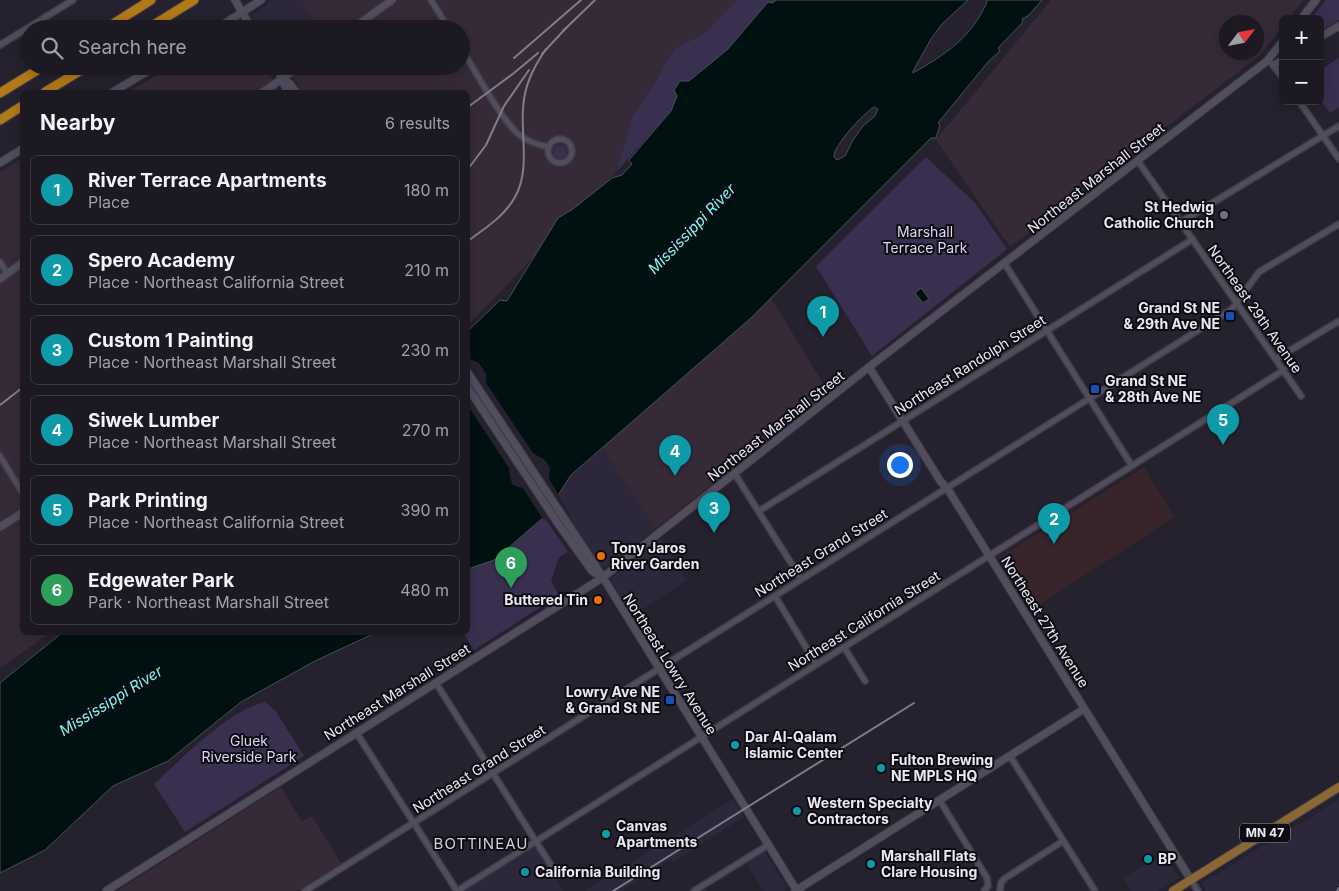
<!DOCTYPE html>
<meta charset="utf-8">
<style>
body{margin:0;font-family:Inter,sans-serif;background:#292630;color:#f1f3f6}
.controls{position:absolute;right:15px;top:15px;display:grid;overflow:hidden;border-radius:8px;box-shadow:0 2px 12px #0003}
.controls button{width:45px;height:45px;display:grid;place-items:center;padding:0;border:0;border-bottom:1px solid #3a3841;background:#1c1923;color:#f1f3f6;font:25px sans-serif}
.compass{position:absolute;left:1219px;top:15px;width:45px;height:45px;border-radius:50%;background:#1c1923;box-shadow:0 2px 12px #0003;rotate:58deg}
.you{position:absolute;left:899px;top:464px;width:18px;height:18px;margin:-12px;border:4px solid #fff;border-radius:50%;background:#1a73e8;box-shadow:0 0 0 8px #1a73e833}
.badge{display:grid;place-items:center;width:32px;height:32px;border-radius:50%;background:#1a73e8;color:#fff;font-size:16px;font-weight:700}
.pin{position:absolute;translate:-50% -41px;filter:drop-shadow(0 1px 2px #0008)}
.pin::after{content:'';position:absolute;top:26px;width:18px;height:15px;background:inherit;clip-path:polygon(0 0,100% 0,50% 100%)}
.list{margin:0;padding:0;list-style:none}
h2{display:flex;justify-content:space-between;align-items:center;height:65px;margin:0;padding:0 20px;font-size:21px}
h2 small{font-size:16px;font-weight:400;color:#a0a0a6}
.list li{display:grid;grid-template-columns:32px 1fr auto;gap:15px;align-items:center;box-sizing:border-box;height:70px;margin:0 10px 10px;padding:0 10px;border:1px solid #3a3841;border-radius:8px}
.list b{display:block;font-size:19px;white-space:nowrap}
.list p{margin:0;font-size:16px;white-space:nowrap;color:#a0a0a6}
.list em{font-size:16px;font-style:normal;color:#a0a0a6}
.icon{flex:none;width:28px;height:28px;fill:none;stroke:currentColor;stroke-width:2;stroke-linecap:round;stroke-linejoin:round}
.map{position:relative;flex:none;width:1339px;height:891px;overflow:hidden}
.search{position:absolute;background:#1c1923;box-shadow:0 2px 12px #0003;left:20px;top:20px;width:450px;height:55px;display:flex;align-items:center;gap:12px;box-sizing:border-box;padding:0 18px;border-radius:28px;color:#a0a0a6;font-size:19px}
.panel{position:absolute;background:#1c1923;box-shadow:0 2px 12px #0003;left:20px;top:90px;width:450px;height:545px;border-radius:8px}
.map>svg:first-child{display:block}
</style>
<div class="map">
<svg width="1339" height="891" viewBox="0 0 1339 891">
<rect width="100%" height="100%" fill="#25212f"/>
<!-- built -->
<g fill="#2d273b">
<path d="M273 0H300L318 29H261L253 18 254 14Z"/>
<path d="M602 448 655 529 611 564 604 567 598 564 568 519 571 516 559 495 571 475Z"/>
<path d="M661 539 687 580 632 616 610 579Z"/>
<path d="M733 799 744 817 673 862 671 859 621 891H585Z"/>
<path d="M1339 800V891H1206L1202 883Z"/>
<path d="M533 847 537 849 563 891H463Z"/>
<path d="M763 849 786 886 785 891H764L744 860Z"/>
<path d="M1163 853 1179 878 1158 891H1131L1124 878Z"/>
</g>
<!-- industrial -->
<g fill="#362a38" fill-rule="evenodd">
<path d="M300 0H738L705 33 674 49 650 91 632 116 617 171 468 325V92H302L286 67 461 66V29H318Z"/>
<path d="M1051 0H1303L1289 19H1283V26L1260 55 1010 247 936 140ZM1226 22H1256V52H1226Z"/>
<path d="M171 66H265L280 92H129Z"/>
<path d="M22 158V632L50 633 0 668V172Z"/>
<path d="M771 298 829 393 655 529 602 448 751 318Z"/>
<path d="M281 787 302 822 312 816 341 863 297 891H117Z"/>
</g>
<!-- education -->
<path fill="#37252b" d="M1144 467 1174 517 1032 610 999 558Z"/>
<!-- green -->
<g fill="#393050">
<path d="M737 0H776L773 3 768 2 728 49 689 81 677 96 671 111 617 171 632 116 650 91 674 49 705 33Z"/>
<path d="M1326 0H1339V20L1320 31V19H1311Z"/>
<path d="M1339 58V107L1330 113 1320 99V70Z"/>
<circle cx="560" cy="152" r="6"/>
<path d="M926 157 975 203 1007 249 872 356 816 266Z"/>
<path d="M544 517 568 552 559 557 551 581 559 595 474 650 463 633 468 632V569L494 560Z"/>
<path d="M265 702 275 710 304 756 185 832 154 784C183 758 227 711 265 702Z"/>
</g>
<!-- water -->
<g fill="#001112" stroke="#465255" fill-rule="evenodd">
<path d="M776 0H968L942 24 931 39 913 71V73C946 54 971 38 987 2L986 0H1042L1028 16 1022 19 1023 22 998 48 1000 51 988 62 938 123 940 125 936 138H931L751 318 571 475 544 517 494 560 468 569V331L500 300 507 301 558 218 573 209 612 178 622 175 632 164 629 160 671 111 677 96 674 90 680 81H689L728 49 768 2 773 3ZM874 107 878 109 875 116 863 126 853 140 845 156 837 160 834 157C833 146 864 113 874 107Z"/>
<path d="M921 288 929 299 923 303 915 293Z"/>
<path d="M63 632H375V633L315 661 241 702 168 761 113 786 45 850 0 873V683Z"/>
</g>
<!-- pier -->
<path fill="#25212f" d="M468 356 470 359 479 363 486 374V383L533 453 545 460 550 467 549 479 560 497 544 521 523 488 518 487 512 484 510 477 509 468 468 406Z"/>
<g fill="none" stroke-linecap="round" stroke-linejoin="round">
<defs>
<g id="street">
<path d="M431 0 449 29"/>
<path d="M0 45 73 0"/>
<path d="M461 48C477 73 497 113 517 133 526 141 538 145 549 147"/>
<path d="M1272 64 1283 78"/>
<path d="M1299 101 1339 159"/>
<circle cx="560" cy="151" r="12"/>
<path d="M1138 161 1301 396"/>
<path d="M1181 222 1339 126"/>
<path d="M0 262 7 273"/>
<path d="M1005 264 1132 466"/>
<path d="M1276 359 1339 321"/>
<path d="M0 456 22 492"/>
<path d="M735 474 801 579"/>
<path d="M759 511 1193 239"/>
<path d="M775 596 816 664"/>
<path d="M844 647 865 681"/>
<path d="M436 683 552 867"/>
<path d="M356 732 457 891"/>
<path d="M1010 756 1095 891"/>
<path d="M940 801 987 878 988 886 984 891"/>
<path d="M1191 880 1198 891"/>
<path d="M305 891 1232 309 1259 272 1339 224"/>
<path d="M457 891 1284 370"/>
<path d="M694 891 768 845"/>
<path d="M1000 891 1001 883 1004 879 1063 841"/>
</g>
<g id="secondary">
<path d="M235 0 252 29"/>
<path d="M1301 19 1316 0"/>
<path d="M216 29 261 0"/>
<path d="M352 29 392 0"/>
<path d="M1320 37 1339 26"/>
<path d="M1274 65 1283 60"/>
<path d="M276 66C281 75 283 84 288 92"/>
<path d="M283 78 290 84 296 92"/>
<path d="M113 92 156 66"/>
<path d="M263 92 300 66"/>
<path d="M0 163 22 149"/>
<path d="M0 279 22 263"/>
<path d="M869 367 941 482 947 488 1191 880"/>
<path d="M468 373 597 568 797 891"/>
<path d="M468 388 559 525 592 571 600 576"/>
<path d="M0 527 22 513"/>
<path d="M106 891 602 578 869 367 1267 61 1283 41"/>
<path d="M795 891 1084 709"/>
</g>
<path id="primary" d="M1173 891 1339 787"/>
<g id="highway">
<path d="M105 29 151 0"/>
<path d="M147 29 194 0"/>
<path d="M45 92 88 66"/>
<path d="M0 93 44 66"/>
<path d="M0 120 22 106"/>
</g>
</defs>
<!-- street casing -->
<use href="#street" stroke="#3f3b47" stroke-width="8"/>
<!-- secondary casing -->
<use href="#secondary" stroke="#3f3b47" stroke-width="9"/>
<!-- primary casing -->
<use href="#primary" stroke="#3f3b47" stroke-width="10"/>
<!-- highway casing -->
<use href="#highway" stroke="#3f3b47" stroke-width="11"/>
<!-- street -->
<use href="#street" stroke="#514d5d" stroke-width="5"/>
<!-- secondary -->
<use href="#secondary" stroke="#514d5d" stroke-width="7"/>
<!-- primary -->
<use href="#primary" stroke="#8b6733" stroke-width="8"/>
<!-- highway -->
<use href="#highway" stroke="#b27917" stroke-width="9"/>
<!-- rail -->
<g stroke="#807d89" stroke-width="2">
<path d="M563 31 595 0"/>
<path d="M542 54 566 28"/>
<path d="M514 58 581 0"/>
<path d="M468 107 514 73 538 53"/>
<path d="M468 169 486 145 504 106 529 70"/>
<path d="M468 241C485 228 504 217 515 197 530 171 521 137 523 109 524 86 533 68 546 49"/>
<path d="M0 405 22 388"/>
<path d="M613 891 914 703"/>
<path d="M1337 891 1339 888"/>
</g>
</g>
<!-- markers -->
<circle fill="#6b7280" stroke="#0d0c12" stroke-width="2" cx="1224" cy="215" r="5"/>
<g fill="#1a4fb4" stroke="#0d0c12" stroke-width="2">
<rect x="1225" y="311" width="10" height="10" rx="2.5"/>
<rect x="1090" y="384" width="10" height="10" rx="2.5"/>
<rect x="665" y="695" width="10" height="10" rx="2.5"/>
</g>
<g fill="#e8710a" stroke="#0d0c12" stroke-width="2">
<circle cx="601" cy="556" r="5"/>
<circle cx="598" cy="600" r="5"/>
</g>
<g fill="#0f9aa8" stroke="#0d0c12" stroke-width="2">
<circle cx="735" cy="745" r="5"/>
<circle cx="881" cy="768" r="5"/>
<circle cx="797" cy="811" r="5"/>
<circle cx="606" cy="834" r="5"/>
<circle cx="1148" cy="859" r="5"/>
<circle cx="871" cy="864" r="5"/>
<circle cx="525" cy="872" r="5"/>
</g>
<g text-anchor="middle" stroke-width="4" stroke-linejoin="round" paint-order="stroke">
<!-- shield labels -->
<rect fill="#0d0c12" stroke="#a8a6af" stroke-width="1" x="1240" y="823.5" width="50" height="19" rx="4"/>
<g font-size="12" font-weight="bold" fill="#ebe8f2">
<text x="1265" y="837">MN 47</text>
</g>
<!-- street labels -->
<g font-size="14" fill="#ebe8f2" stroke="#0d0c12">
<text transform="translate(1096 178) rotate(-38)" y="5">Northeast Marshall Street</text>
<text transform="translate(1255 309) rotate(55)" y="5">Northeast 29th Avenue</text>
<text transform="translate(970 365) rotate(-32)" y="5">Northeast Randolph Street</text>
<text transform="translate(776 426) rotate(-38)" y="5">Northeast Marshall Street</text>
<text transform="translate(821 553) rotate(-32)" y="5">Northeast Grand Street</text>
<text transform="translate(864 621) rotate(-32)" y="5">Northeast California Street</text>
<text transform="translate(1045 622) rotate(58)" y="5">Northeast 27th Avenue</text>
<text transform="translate(670 664) rotate(58)" y="5">Northeast Lowry Avenue</text>
<text transform="translate(397 692) rotate(-32)" y="5">Northeast Marshall Street</text>
<text transform="translate(479 769) rotate(-32)" y="5">Northeast Grand Street</text>
</g>
<!-- poi labels -->
<g font-size="14" font-weight="bold" fill="#ebe8f2" stroke="#0d0c12" text-anchor="start">
<text x="1214" y="212" text-anchor="end">St Hedwig<tspan x="1214" dy="16">Catholic Church</tspan></text>
<text x="1220" y="313" text-anchor="end">Grand St NE<tspan x="1220" dy="16">&amp; 29th Ave NE</tspan></text>
<text x="1105" y="386">Grand St NE<tspan x="1105" dy="16">&amp; 28th Ave NE</tspan></text>
<text x="611" y="553">Tony Jaros<tspan x="611" dy="16">River Garden</tspan></text>
<text x="588" y="605" text-anchor="end">Buttered Tin</text>
<text x="660" y="697" text-anchor="end">Lowry Ave NE<tspan x="660" dy="16">&amp; Grand St NE</tspan></text>
<text x="745" y="742">Dar Al-Qalam<tspan x="745" dy="16">Islamic Center</tspan></text>
<text x="891" y="765">Fulton Brewing<tspan x="891" dy="16">NE MPLS HQ</tspan></text>
<text x="807" y="808">Western Specialty<tspan x="807" dy="16">Contractors</tspan></text>
<text x="616" y="831">Canvas<tspan x="616" dy="16">Apartments</tspan></text>
<text x="881" y="861">Marshall Flats<tspan x="881" dy="16">Clare Housing</tspan></text>
<text x="1158" y="864">BP</text>
<text x="535" y="877">California Building</text>
</g>
<!-- park labels -->
<g font-size="14" fill="#ddd5f4" stroke="#0d0c12">
<text x="925" y="237">Marshall<tspan x="925" dy="16">Terrace Park</tspan></text>
<text x="249" y="746">Gluek<tspan x="249" dy="16">Riverside Park</tspan></text>
</g>
<!-- water labels -->
<g font-size="15" font-style="italic" fill="#80f5f5" stroke="#0d0c12">
<text transform="translate(692 229) rotate(-46)" y="5">Mississippi River</text>
<text transform="translate(111 701) rotate(-32)" y="5">Mississippi River</text>
</g>
<!-- neighbourhood labels -->
<g font-size="15" letter-spacing="1" fill="#d2cde0" stroke="#0d0c12">
<text x="481" y="849">BOTTINEAU</text>
</g>
</g>
</svg>
<div class="controls">
<button>+</button>
<button>−</button>
</div>
<svg class="compass" viewBox="-18 -18 36 36"><path d="M0-13l5 13h-10z" fill="#e53935"/><path d="M0 13l5-13h-10z" fill="#a0a0a6"/></svg>
<div class="you"></div>
<div class="pin badge" style="left:823px;top:337px;background:#0f9aa8">1</div>
<div class="pin badge" style="left:1054px;top:544px;background:#0f9aa8">2</div>
<div class="pin badge" style="left:714px;top:533px;background:#0f9aa8">3</div>
<div class="pin badge" style="left:675px;top:476px;background:#0f9aa8">4</div>
<div class="pin badge" style="left:1223px;top:445px;background:#0f9aa8">5</div>
<div class="pin badge" style="left:511px;top:588px;background:#2e9e5b">6</div>
<div class="search"><svg class="icon" aria-label="search" viewBox="0 0 24 24"><circle cx="10" cy="10" r="6"/><path d="M15 15l6 6"/></svg>Search here</div>
<section class="panel">
<h2>Nearby<small>6 results</small></h2>
<ul class="list">
<li><span class="badge" style="background:#0f9aa8">1</span><div><b>River Terrace Apartments</b><p>Place</p></div><em>180 m</em></li>
<li><span class="badge" style="background:#0f9aa8">2</span><div><b>Spero Academy</b><p>Place · Northeast California Street</p></div><em>210 m</em></li>
<li><span class="badge" style="background:#0f9aa8">3</span><div><b>Custom 1 Painting</b><p>Place · Northeast Marshall Street</p></div><em>230 m</em></li>
<li><span class="badge" style="background:#0f9aa8">4</span><div><b>Siwek Lumber</b><p>Place · Northeast Marshall Street</p></div><em>270 m</em></li>
<li><span class="badge" style="background:#0f9aa8">5</span><div><b>Park Printing</b><p>Place · Northeast California Street</p></div><em>390 m</em></li>
<li><span class="badge" style="background:#2e9e5b">6</span><div><b>Edgewater Park</b><p>Park · Northeast Marshall Street</p></div><em>480 m</em></li>
</ul>
</section>
</div>
